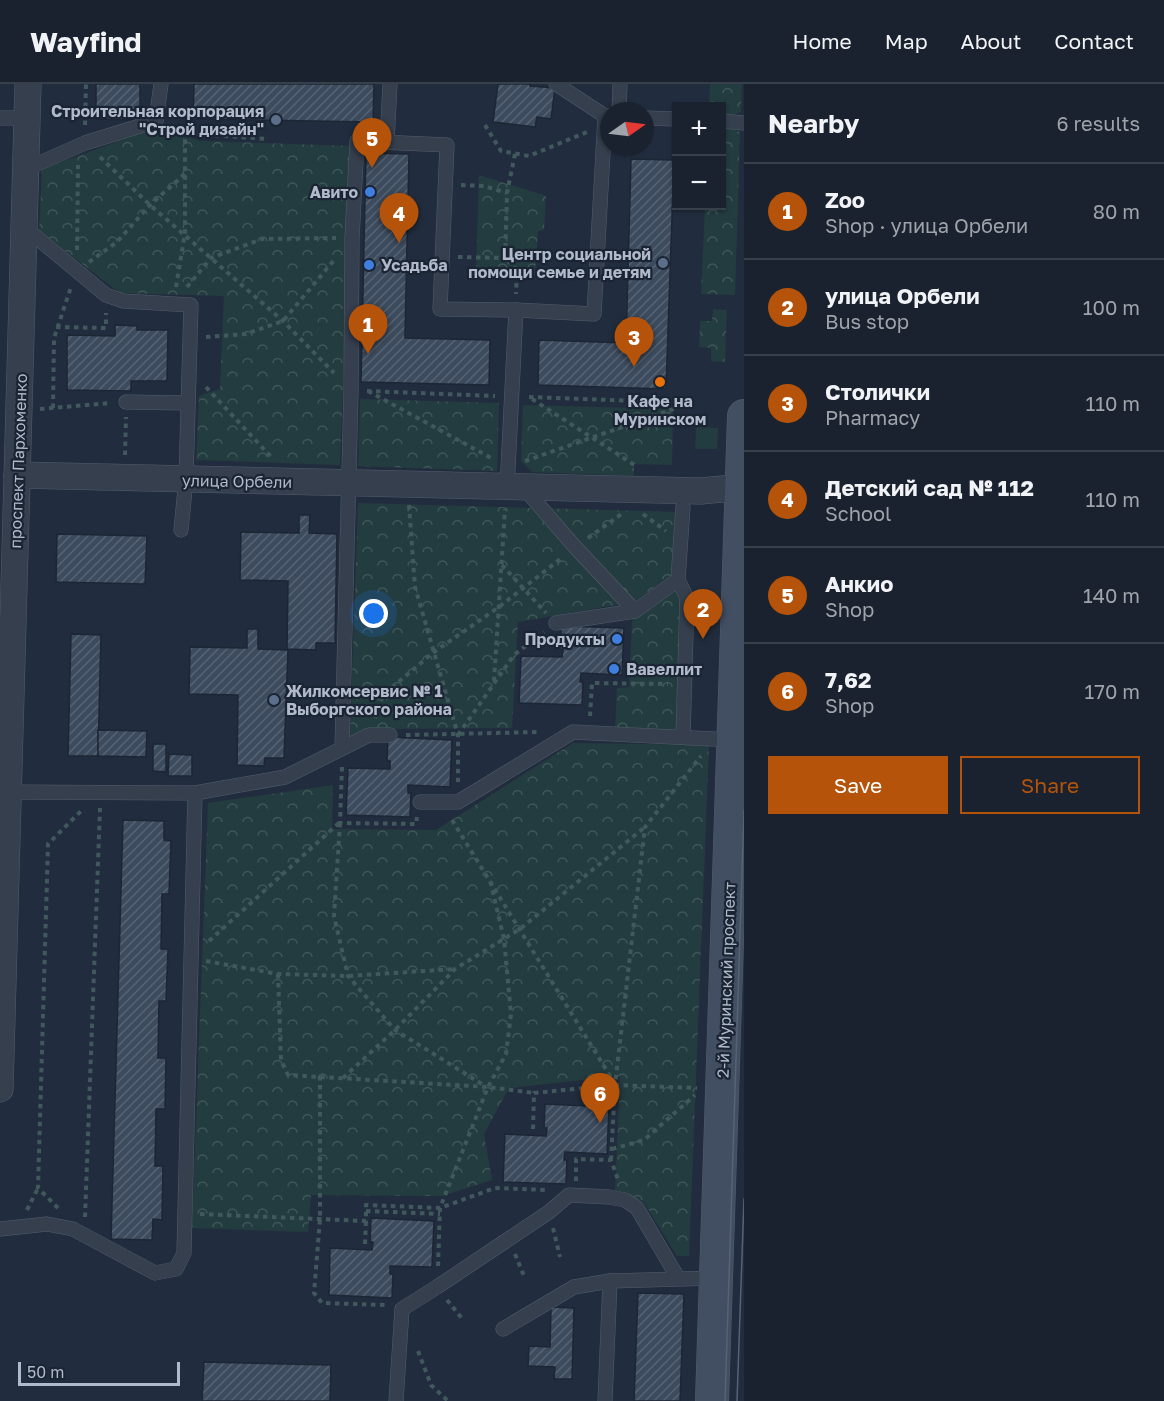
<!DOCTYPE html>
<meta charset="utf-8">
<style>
body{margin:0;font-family:"Golos Text",sans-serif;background:#222a36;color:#f1f3f6}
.controls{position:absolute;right:18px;top:18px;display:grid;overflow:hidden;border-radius:0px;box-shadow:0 2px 4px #0004}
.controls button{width:54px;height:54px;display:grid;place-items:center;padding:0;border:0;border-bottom:2px solid #373f4a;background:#19222e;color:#f1f3f6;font:30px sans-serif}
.compass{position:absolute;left:600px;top:18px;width:54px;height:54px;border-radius:50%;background:#19222e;box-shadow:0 2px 4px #0004;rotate:76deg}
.scale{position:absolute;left:18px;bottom:15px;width:162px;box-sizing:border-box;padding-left:6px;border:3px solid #b0baca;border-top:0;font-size:16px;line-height:21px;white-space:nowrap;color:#b0baca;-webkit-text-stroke:4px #1a2433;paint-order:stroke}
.you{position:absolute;left:374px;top:530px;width:21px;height:21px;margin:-15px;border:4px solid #fff;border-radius:50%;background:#1a73e8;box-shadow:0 0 0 9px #1a73e833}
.badge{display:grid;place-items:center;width:39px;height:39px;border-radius:50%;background:#b45309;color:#fff;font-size:20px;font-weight:700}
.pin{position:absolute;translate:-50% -50px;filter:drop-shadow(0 2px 3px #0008)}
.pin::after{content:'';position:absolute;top:32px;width:21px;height:18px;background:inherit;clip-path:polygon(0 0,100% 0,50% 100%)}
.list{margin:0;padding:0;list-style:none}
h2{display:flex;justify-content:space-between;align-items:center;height:78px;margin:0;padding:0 24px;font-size:26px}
h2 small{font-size:20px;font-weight:400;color:#9fa4aa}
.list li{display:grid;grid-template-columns:39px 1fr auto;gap:18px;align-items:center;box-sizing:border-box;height:96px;padding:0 24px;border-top:2px solid #373f4a}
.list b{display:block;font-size:22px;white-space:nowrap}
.list p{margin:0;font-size:20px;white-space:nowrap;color:#9fa4aa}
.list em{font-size:20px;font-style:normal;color:#9fa4aa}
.actions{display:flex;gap:12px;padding:18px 24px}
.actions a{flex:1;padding:14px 0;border:2px solid #b45309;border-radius:0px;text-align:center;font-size:21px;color:#b45309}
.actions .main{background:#b45309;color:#fff}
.map{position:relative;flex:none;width:744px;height:1317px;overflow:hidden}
header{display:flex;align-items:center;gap:36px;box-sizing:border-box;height:84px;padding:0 30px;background:#19222e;border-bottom:2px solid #373f4a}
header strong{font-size:28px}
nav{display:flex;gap:33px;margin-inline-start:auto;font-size:21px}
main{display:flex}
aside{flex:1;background:#19222e}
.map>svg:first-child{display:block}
</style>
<header>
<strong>Wayfind</strong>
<nav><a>Home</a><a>Map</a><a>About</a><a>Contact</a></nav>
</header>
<main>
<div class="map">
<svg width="744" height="1317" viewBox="0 0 744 1317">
<defs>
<pattern id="forest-crowns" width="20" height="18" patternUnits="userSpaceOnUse" patternTransform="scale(1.5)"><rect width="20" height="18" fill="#233c3f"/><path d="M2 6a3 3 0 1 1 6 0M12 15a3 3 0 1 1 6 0" fill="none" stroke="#405659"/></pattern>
<pattern id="building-hatch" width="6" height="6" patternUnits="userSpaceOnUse" patternTransform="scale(1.5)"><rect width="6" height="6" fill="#3c4b5e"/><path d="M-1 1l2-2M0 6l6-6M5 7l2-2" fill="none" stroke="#566374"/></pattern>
</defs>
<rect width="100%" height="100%" fill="#212d3e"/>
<!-- grass -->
<path fill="#233c3f" d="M696 343 718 344 717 365H695Z"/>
<!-- forest -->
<g fill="url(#forest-crowns)">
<path d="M710 0H742L741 28 730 32 722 31V22H709Z"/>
<path d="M722 43 730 44 740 48 735 211 701 210 705 122H722Z"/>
<path d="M155 44 201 57 352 62 340 381 196 376 199 312 220 305 224 212 120 209 39 147 42 85Z"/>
<path d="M479 91 546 112 544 146 538 147 535 192H476Z"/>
<path d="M713 225 727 226 725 278 711 277V264L699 263 700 237H712Z"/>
<path d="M360 315 499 319 497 387 358 382Z"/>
<path d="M523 321 673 325 672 381 634 380V392L532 388 521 377Z"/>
<path d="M358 419 676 428 672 492 633 518 518 538 512 644 381 645 350 654Z"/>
<path d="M676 506 682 519 676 648 615 645 617 604 629 603 632 536Z"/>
<path d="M573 659 709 661 689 1172H677L643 1117 615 1109 620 992 509 1004 484 1050 492 1096 442 1112 311 1111 308 1148 192 1144 208 719 333 701 332 745 436 746Z"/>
</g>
<!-- building -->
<g fill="url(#building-hatch)" stroke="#1c2635" stroke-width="1.5">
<path d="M96 0H140V36L96 35Z"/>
<path d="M194 0H374L373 38 193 35Z"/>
<path d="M498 0H530V2L555 4 551 35 537 33 535 43 493 38Z"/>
<path d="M366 69 409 70 405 254 490 256 489 301 361 298Z"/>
<path d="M631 75 674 76 666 305 538 301 539 256 626 259Z"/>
<path d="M115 241 137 242V246H168L167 297H131V307L67 306V251L115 252Z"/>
<path d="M299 431H310L309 449 337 450 335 559H316V566L287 565 288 497 240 496 241 448 299 449Z"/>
<path d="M57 450 147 452 145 500 56 498Z"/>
<path d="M561 542 624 544 622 591 581 589 580 598H583L582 621 519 619 521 572 562 573 563 566 560 565Z"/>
<path d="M247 545H258V565L288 566 284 674H265L264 682 237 681 238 611 189 610 190 563 247 564Z"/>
<path d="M71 550 101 551 98 672H68Z"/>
<path d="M98 646 147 647 146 673 98 672Z"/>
<path d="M388 653 452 656 450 703 408 701V709H411L410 733 346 731 348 684 390 685V677H387Z"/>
<path d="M153 660H166V688L153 687Z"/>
<path d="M169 670 192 671V692H168Z"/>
<path d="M123 736 164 737V756L171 757 169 810H162L161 865H168L166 917H159L158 974H166L165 1025H156L155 1082H163L162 1136 153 1135 152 1156 111 1155Z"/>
<path d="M545 1020 609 1023 607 1070 565 1068 564 1076H567L566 1100 503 1098 505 1050 546 1052 547 1044H544Z"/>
<path d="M371 1134 434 1137 432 1183 390 1182V1190H393L392 1214 329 1211 330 1164 372 1166 373 1158H370Z"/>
<path d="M638 1209 684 1210 680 1317H634Z"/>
<path d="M551 1223 574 1224 572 1295H554L555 1283 528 1282 529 1262 550 1263Z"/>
<path d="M204 1278 331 1281 330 1317H202Z"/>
</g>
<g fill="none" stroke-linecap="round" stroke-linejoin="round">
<defs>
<g id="lane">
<path d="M556 0 605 32H609"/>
<path d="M619 27 620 0"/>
<path d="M0 34H27"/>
<path d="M645 34 676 35"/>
<path d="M722 37 744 39"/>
<path d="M387 58 390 0"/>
<path d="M26 85 85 59 156 37 161 0"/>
<path d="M24 143 106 211 123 217 191 221 186 395 181 446"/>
<path d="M126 318 188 319"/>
<path d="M507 404 516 226"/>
<path d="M524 404 575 463 635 527"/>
<path d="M678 496 687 514 683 653"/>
<path d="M556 539 635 527 678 496 683 423"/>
<path d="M342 664 351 307 352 154 357 57 447 61 440 225 516 226 594 230 605 32"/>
<path d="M5 708 195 709 285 693 369 651H390"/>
<path d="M420 718H458L573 648 733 656"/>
<path d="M0 1145 47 1140 73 1145 155 1189 176 1185 184 1169 195 709"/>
<path d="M503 1245 574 1203 610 1197"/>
<path d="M396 1317 402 1225 437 1203 549 1128 569 1111 609 1113 625 1116 637 1124 678 1194"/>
<path d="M605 1317 610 1197 715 1194"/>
</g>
<g id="street">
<path d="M17 391 701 407 744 403"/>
<path d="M0 1005 28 0"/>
</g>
<path id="secondary" d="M712 1317 744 332"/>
</defs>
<!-- lane casing -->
<use href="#lane" stroke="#535d6c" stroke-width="15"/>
<!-- street casing -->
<use href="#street" stroke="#535d6c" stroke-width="27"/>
<!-- secondary casing -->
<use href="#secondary" stroke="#535d6c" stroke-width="34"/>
<!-- path -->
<g stroke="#41595c" stroke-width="4" stroke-dasharray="4.5 4.5" stroke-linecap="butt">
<path d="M85 41 86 0"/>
<path d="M485 41 501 67 529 72 587 48"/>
<path d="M171 43 185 49 267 55"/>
<path d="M515 70 507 109 505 174 517 186 516 210"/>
<path d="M100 73 150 121 283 237 334 289"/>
<path d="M461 101 484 102 507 109"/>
<path d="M77 166 78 81"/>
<path d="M458 173 505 174"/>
<path d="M89 178 117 158 150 121 187 88"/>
<path d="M176 203 185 149V49"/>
<path d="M187 203 211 174 262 155 336 154"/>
<path d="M56 243 106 244V229"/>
<path d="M206 253 246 250 283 237 335 175"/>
<path d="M206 303 273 375"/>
<path d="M367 307 495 312"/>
<path d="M368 307 493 375"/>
<path d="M529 313 689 319"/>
<path d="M532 315 636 382"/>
<path d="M53 324 54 254 71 203"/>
<path d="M40 325 111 319"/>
<path d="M125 371 126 333"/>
<path d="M525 377 685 321"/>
<path d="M409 421 415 503 458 651V698"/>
<path d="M643 430 666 447"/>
<path d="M588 454 623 429"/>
<path d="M502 481 546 529"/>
<path d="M494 597 505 425"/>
<path d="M590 632 592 599 668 600"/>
<path d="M375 634 383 611 434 568 499 523 563 473"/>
<path d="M406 651 539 648"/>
<path d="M458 651 514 571 544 548"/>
<path d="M342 683 340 739 416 740 417 733"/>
<path d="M452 736 615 1000"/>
<path d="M340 739 334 832 348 892 395 946 485 1002"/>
<path d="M209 857 339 739"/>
<path d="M206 877 278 890 348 892 455 885"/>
<path d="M278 890 281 976 288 991 488 1003 534 1009"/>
<path d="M320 992V1135L314 1209 322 1219 386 1221"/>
<path d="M343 994 395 946 455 885 520 845 645 743"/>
<path d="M533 1045 534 1009 615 1001 697 1004"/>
<path d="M612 1065 644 1056 695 1011"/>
<path d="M611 1076 615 1001 645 743 701 672"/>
<path d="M576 1097V1075L611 1076 619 1098"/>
<path d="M58 1124 38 1104 48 760 83 725"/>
<path d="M27 1126 38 1104"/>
<path d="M366 1127 440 1130"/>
<path d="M200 1130 366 1137V1121L440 1124 495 1104 547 1106"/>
<path d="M85 1133 100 724"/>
<path d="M553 1144 560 1173"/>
<path d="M365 1160 366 1137"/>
<path d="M515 1170 524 1192"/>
<path d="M438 1182 440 1124 488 1003 506 970 511 930 504 855 490 796"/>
<path d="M447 1216 464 1237"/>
<path d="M418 1267 431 1301 448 1317"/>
</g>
<!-- lane -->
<use href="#lane" stroke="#353f4e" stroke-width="14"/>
<!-- street -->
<use href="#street" stroke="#353f4e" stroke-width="26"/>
<!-- secondary -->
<use href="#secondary" stroke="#424e62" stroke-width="33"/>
<!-- tram -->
<g stroke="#566376" stroke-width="1.5">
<path d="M725 1317 744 726"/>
<path d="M737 1317 744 1115"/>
</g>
</g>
<!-- markers -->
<g fill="#5c6f8a" stroke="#1a2433" stroke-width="2">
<circle cx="276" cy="36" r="6"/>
<circle cx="663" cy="179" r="6"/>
<circle cx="274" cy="616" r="6"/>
</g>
<g fill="#3f7fe0" stroke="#1a2433" stroke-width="2">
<circle cx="370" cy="108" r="6"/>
<circle cx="369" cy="181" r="6"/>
<circle cx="617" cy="555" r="6"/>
<circle cx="614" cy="585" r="6"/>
</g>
<circle fill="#e8710a" stroke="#1a2433" stroke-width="2" cx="660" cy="298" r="6"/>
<g text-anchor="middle" stroke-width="4.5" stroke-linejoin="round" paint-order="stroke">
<!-- poi labels -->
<g font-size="16" font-weight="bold" fill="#b0baca" stroke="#1a2433" text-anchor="end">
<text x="264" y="33">Строительная корпорация<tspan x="264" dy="18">"Строй дизайн"</tspan></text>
<text x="358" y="114">Авито</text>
<text x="651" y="176">Центр социальной<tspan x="651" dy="18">помощи семье и детям</tspan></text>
<text x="381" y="187" text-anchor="start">Усадьба</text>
<text x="660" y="323" text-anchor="middle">Кафе на<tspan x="660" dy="18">Муринском</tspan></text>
<text x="605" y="561">Продукты</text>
<text x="626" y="591" text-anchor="start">Вавеллит</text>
<text x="286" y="613" text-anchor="start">Жилкомсервис № 1<tspan x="286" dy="18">Выборгского района</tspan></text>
</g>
<!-- street labels -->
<g font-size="16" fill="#b0baca" stroke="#1a2433">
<text transform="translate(18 377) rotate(-88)" y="6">проспект Пархоменко</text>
<text transform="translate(237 397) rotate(1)" y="6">улица Орбели</text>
<text transform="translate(726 896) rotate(-88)" y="6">2-й Муринский проспект</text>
</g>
</g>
</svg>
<div class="controls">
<button>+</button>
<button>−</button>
</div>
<svg class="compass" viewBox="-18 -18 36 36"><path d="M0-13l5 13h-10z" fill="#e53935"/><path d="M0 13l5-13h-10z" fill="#9fa4aa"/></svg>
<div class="scale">50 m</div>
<div class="you"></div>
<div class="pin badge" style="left:368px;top:270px">1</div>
<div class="pin badge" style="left:703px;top:555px">2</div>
<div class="pin badge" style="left:634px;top:283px">3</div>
<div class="pin badge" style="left:399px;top:159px">4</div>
<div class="pin badge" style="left:372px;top:84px">5</div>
<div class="pin badge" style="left:600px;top:1039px">6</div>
</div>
<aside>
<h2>Nearby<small>6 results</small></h2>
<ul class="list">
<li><span class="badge">1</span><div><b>Zoo</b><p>Shop · улица Орбели</p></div><em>80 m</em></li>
<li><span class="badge">2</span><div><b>улица Орбели</b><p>Bus stop</p></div><em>100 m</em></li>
<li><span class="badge">3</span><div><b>Столички</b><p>Pharmacy</p></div><em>110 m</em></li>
<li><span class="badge">4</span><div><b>Детский сад № 112</b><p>School</p></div><em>110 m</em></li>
<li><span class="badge">5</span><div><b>Анкио</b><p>Shop</p></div><em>140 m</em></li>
<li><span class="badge">6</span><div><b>7,62</b><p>Shop</p></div><em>170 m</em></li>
</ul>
<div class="actions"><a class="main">Save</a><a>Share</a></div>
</aside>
</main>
